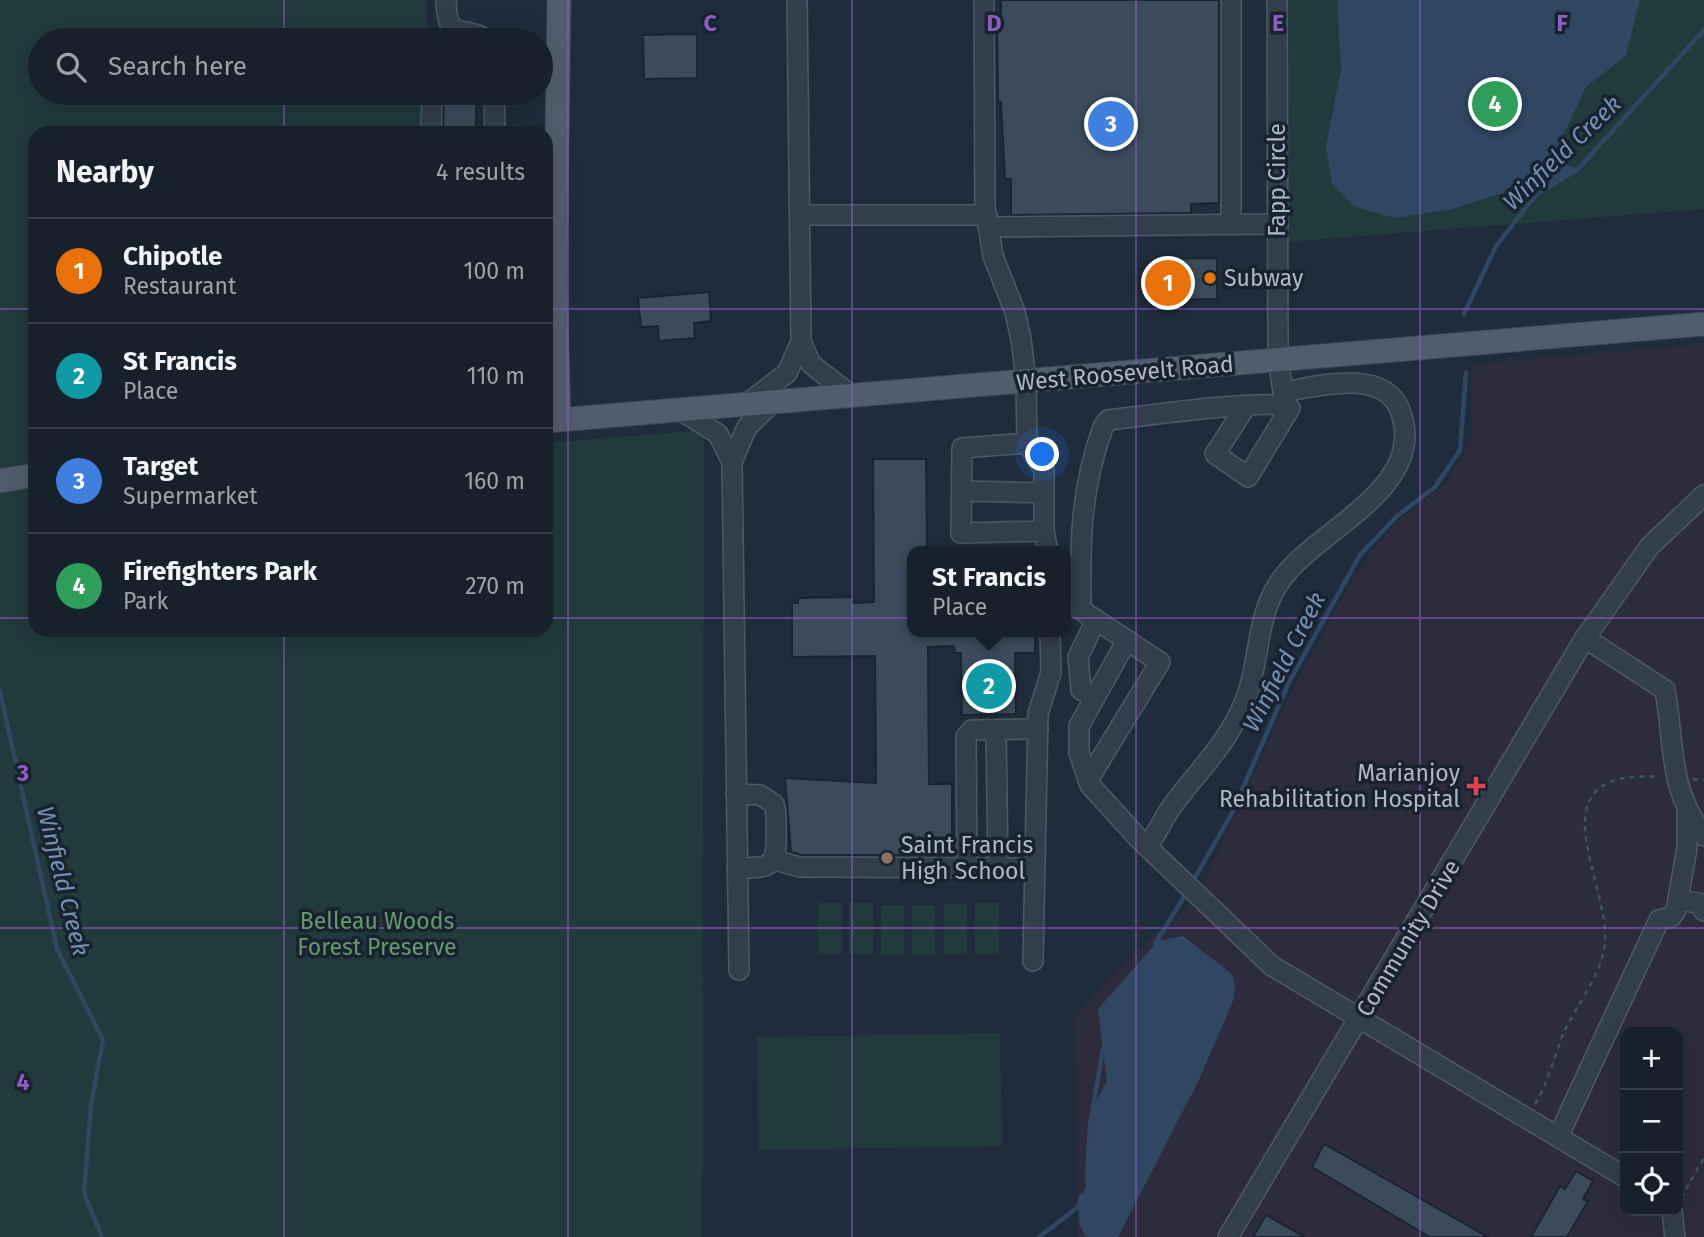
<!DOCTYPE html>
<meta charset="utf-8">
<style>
body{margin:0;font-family:"Fira Sans",sans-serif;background:#202934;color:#f1f3f6}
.controls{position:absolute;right:21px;bottom:21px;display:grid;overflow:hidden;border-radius:14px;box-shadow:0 7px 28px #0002}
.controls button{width:63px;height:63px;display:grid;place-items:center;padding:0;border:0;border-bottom:2px solid #363e48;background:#17212c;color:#f1f3f6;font:35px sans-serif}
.you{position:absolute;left:1043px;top:455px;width:24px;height:24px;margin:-18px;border:5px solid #fff;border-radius:50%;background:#1a73e8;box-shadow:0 0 0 10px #1a73e833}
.badge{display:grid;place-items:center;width:46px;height:46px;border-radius:50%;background:#7cb4ff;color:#fff;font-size:23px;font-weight:700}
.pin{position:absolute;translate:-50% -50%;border:4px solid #fff;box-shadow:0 2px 7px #0006}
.popup{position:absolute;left:907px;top:546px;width:164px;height:91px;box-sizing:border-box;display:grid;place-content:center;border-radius:14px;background:#17212c;filter:drop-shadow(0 2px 5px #0005);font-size:23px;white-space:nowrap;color:#9ea3a9}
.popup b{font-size:26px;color:#f1f3f6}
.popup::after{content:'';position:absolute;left:50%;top:100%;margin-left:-14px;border:14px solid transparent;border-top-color:#17212c}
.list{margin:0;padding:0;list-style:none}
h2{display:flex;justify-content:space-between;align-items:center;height:91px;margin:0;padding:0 28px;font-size:30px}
h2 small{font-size:23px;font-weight:400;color:#9ea3a9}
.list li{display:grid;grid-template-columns:46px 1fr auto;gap:21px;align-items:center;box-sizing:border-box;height:105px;padding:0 28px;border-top:2px solid #363e48}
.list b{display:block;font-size:26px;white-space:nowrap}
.list p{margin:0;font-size:23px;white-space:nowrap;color:#9ea3a9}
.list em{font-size:23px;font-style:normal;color:#9ea3a9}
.icon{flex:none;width:38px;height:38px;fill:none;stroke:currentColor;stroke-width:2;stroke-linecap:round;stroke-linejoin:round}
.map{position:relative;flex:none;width:1704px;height:1237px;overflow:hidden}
.search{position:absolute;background:#17212c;box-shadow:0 7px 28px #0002;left:28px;top:28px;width:525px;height:77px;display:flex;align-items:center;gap:18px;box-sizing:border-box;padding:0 24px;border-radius:38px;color:#9ea3a9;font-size:26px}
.panel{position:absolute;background:#17212c;box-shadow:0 7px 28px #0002;left:28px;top:126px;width:525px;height:511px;border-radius:21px}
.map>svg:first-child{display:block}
</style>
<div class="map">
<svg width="1704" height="1237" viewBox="0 0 1704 1237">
<rect width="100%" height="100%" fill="#1f2c3b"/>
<!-- medical -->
<path fill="#2d2c3c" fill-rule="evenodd" d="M1704 344V1237H1078L1074 1016 1138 949 1186 909 1203 883 1293 689 1347 589 1377 544 1413 508 1446 484 1471 442 1473 364ZM1625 1032H1678V1211H1625Z"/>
<!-- green -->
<g fill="#213a3c">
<path d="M0 0H426L427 40H40V93H427V133H35V630H546V443L704 430 702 1237H0Z"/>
<path d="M1285 0H1704V209L1287 242Z"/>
<path d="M842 903V954H818V903Z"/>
<path d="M873 903V954H849V903Z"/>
<path d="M999 903V954H975V903Z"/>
<rect x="944" y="904" width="23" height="50"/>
<rect x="881" y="905" width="23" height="50"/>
<rect x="912" y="905" width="23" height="50"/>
<path d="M1000 1033 1002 1146 759 1150 757 1037Z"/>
</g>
<!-- water -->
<g fill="#2f4763">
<path d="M1337 0H1640L1626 56 1586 87 1552 159 1578 169 1536 195 1513 190 1452 209 1395 218 1355 207 1332 184 1326 146 1341 69Z"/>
<path d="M1183 936 1232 974 1235 985 1233 1001 1198 1082 1118 1237H1087L1080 1226 1078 1207 1089 1177 1093 1107 1107 1081 1098 1009 1158 941Z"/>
</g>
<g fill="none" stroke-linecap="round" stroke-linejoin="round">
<!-- stream -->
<g stroke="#2f4763" stroke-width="4.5">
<path d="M1464 314 1496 246 1536 195 1578 169 1704 30"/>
<path d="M0 691 57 949 103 1040 91 1105 84 1193 102 1237"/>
<path d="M1193 881 1232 813 1289 682 1360 555 1397 516 1435 487 1460 450 1466 373"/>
<path d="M1155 944 1187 892"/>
<path d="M1087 1181 1090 1125 1103 1048"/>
<path d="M1039 1237 1078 1207 1082 1196"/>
</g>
</g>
<!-- building -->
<g fill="#3b4b5b" stroke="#1b2532" stroke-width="2">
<path d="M1001 0H1219V203L1191 204V213L1011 215V179H1005L1001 102H998L997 19H1001Z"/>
<path d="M697 34V78L644 79 643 35Z"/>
<path d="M444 93H476V133H443Z"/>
<path d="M1217 258V299L1160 300V259Z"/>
<path d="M709 292 711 321 694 323 695 338 659 341 658 326 641 327 638 298Z"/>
<path d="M873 459H926L927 551H912V632H1035V653H1015L1016 714 962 715 961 653H955L954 646 928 647 929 784H952V855H802L791 852 785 778 876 783 875 656 792 657V603H798V598L853 597V603L874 602Z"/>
<path d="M1324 1144 1488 1237H1430L1312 1167Z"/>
<path d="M1576 1171 1593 1181 1583 1199 1588 1201 1567 1237H1531L1560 1186 1565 1189Z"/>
<path d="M1266 1215 1305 1237H1253Z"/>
</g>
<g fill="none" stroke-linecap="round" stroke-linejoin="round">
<defs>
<g id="minor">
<path d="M446 0C447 44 462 23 487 40"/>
<path d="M797 0 801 342"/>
<path d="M984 0 985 206 993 256 1015 312 1021 339 1026 381 1027 443 1044 470V531L1048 551"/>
<path d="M1231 0V224"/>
<path d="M1277 0 1278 360 1285 404"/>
<path d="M494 93 495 133"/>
<path d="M431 133 432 93"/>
<path d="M800 215H987"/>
<path d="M988 227 1278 224"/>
<path d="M745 405 787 373 801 342 811 364 852 396"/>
<path d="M680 410 718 434 732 462 747 427 773 402"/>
<path d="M1027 443 962 448 961 533 1044 531"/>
<path d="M732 462 739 970"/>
<path d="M962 491 1044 493"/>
<path d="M1585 638 1650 546 1704 495"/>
<path d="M1127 640 1079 726V753L1090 785 1139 839 1272 966 1625 1177"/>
<path d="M1095 697 1081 690 1078 657 1096 620"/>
<path d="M996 730 998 868"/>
<path d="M1088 780 1160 662 1081 610C1080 543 1080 491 1103 427L1108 420C1137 417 1274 397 1290 408L1248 477 1215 454 1246 406"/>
<path d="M736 794 760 795 774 804C777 813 776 823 776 832 777 868 770 868 737 868"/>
<path d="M1147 847C1157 834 1163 819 1172 806 1199 770 1230 741 1246 698 1260 661 1256 620 1277 586 1308 532 1431 491 1400 410 1383 367 1316 387 1283 392"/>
<path d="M774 860 800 867 1034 868"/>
<path d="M967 868 966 737 972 730 1038 729"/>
<path d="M1679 900 1698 903 1704 911"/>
<path d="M1033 961 1038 714 1051 672 1050 632"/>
<path d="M1558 1137 1659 920 1671 917 1676 910 1687 848V815"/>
<path d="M1672 1211 1675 1237"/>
<path d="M1228 1237 1585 638 1665 690C1675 746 1668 789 1704 836"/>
</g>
<g id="major">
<path d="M559 420 555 281 559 0"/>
<path d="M546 421 1704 324"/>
<path d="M0 481 35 475"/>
</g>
</defs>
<!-- minor casing -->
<use href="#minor" stroke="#4e5966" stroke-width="22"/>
<!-- major casing -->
<use href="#major" stroke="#3c4755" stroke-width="25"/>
<!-- path -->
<g stroke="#3c5657" stroke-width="2.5" stroke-dasharray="5 5" stroke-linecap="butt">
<path d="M1693 779 1704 780"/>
<path d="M1535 1104C1549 1082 1554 1054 1565 1030 1578 1003 1602 974 1605 943 1610 881 1530 768 1659 777"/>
<path d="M1681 1198 1704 1158"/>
</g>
<!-- minor -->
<use href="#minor" stroke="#333e4c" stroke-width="19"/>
<!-- major -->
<use href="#major" stroke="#515d6c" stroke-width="23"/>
</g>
<!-- grid -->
<path fill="none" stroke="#8d5dc2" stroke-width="2" stroke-opacity="0.55" d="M284 0V40M568 0V1237M852 0V1237M1136 0V1237M1420 0V1237M284 93V133M0 309H35M546 309H1704M0 618H35M546 618H1704M284 630V1237M0 928H1704"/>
<!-- markers -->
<circle fill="#e8710a" stroke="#192330" stroke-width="2.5" cx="1210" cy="278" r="7"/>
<path fill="#e0444e" stroke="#192330" stroke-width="2.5" d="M1472.5 775.5h7v7h7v7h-7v7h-7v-7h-7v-7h7z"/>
<circle fill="#8d6e63" stroke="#192330" stroke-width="2.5" cx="887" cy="858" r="7"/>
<g text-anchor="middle" stroke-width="7" stroke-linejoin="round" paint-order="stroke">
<!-- street labels -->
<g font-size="23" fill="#aeb9c8" stroke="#192330">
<text transform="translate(1277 180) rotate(-90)" y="8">Fapp Circle</text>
<text transform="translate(1125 373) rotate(-5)" y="8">West Roosevelt Road</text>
<text transform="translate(1408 938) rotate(-59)" y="8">Community Drive</text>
</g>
<!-- poi labels -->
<g font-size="23" fill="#aeb9c8" stroke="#192330" text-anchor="start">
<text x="1224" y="286">Subway</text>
<text x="1460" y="781" text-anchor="end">Marianjoy<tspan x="1460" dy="26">Rehabilitation Hospital</tspan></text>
<text x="901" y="853">Saint Francis<tspan x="901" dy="26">High School</tspan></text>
</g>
<!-- park labels -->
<g font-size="23" fill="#639b6d" stroke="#192330">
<text x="377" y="929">Belleau Woods<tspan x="377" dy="26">Forest Preserve</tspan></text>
</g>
<!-- water labels -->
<g font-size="24" font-style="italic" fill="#7391b3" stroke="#192330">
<text transform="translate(1562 153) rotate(-44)" y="8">Winfield Creek</text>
<text transform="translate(1284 662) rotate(-63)" y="8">Winfield Creek</text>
<text transform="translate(63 881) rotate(76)" y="8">Winfield Creek</text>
</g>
</g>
<g font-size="23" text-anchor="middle" font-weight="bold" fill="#8d5dc2" stroke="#192330" stroke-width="7" stroke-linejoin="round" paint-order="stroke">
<text x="710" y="31">C</text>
<text x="994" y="31">D</text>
<text x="1278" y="31">E</text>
<text x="1562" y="31">F</text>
<text x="23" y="781">3</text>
<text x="23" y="1090">4</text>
</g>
</svg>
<div class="controls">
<button>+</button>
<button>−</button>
<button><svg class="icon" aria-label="locate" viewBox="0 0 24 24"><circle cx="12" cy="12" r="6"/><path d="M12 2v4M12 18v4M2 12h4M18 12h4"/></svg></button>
</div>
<div class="you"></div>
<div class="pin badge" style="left:1168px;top:283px;background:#e8710a">1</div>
<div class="pin badge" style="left:989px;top:686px;background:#0f9aa8">2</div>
<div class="popup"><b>St Francis</b>Place</div>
<div class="pin badge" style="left:1111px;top:124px;background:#3f7fe0">3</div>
<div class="pin badge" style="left:1495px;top:104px;background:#2e9e5b">4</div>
<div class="search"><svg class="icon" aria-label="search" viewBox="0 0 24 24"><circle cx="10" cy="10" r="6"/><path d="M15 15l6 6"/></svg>Search here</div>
<section class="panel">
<h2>Nearby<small>4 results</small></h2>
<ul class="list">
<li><span class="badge" style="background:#e8710a">1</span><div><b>Chipotle</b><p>Restaurant</p></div><em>100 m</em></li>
<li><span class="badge" style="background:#0f9aa8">2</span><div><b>St Francis</b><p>Place</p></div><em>110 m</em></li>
<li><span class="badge" style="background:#3f7fe0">3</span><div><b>Target</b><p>Supermarket</p></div><em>160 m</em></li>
<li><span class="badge" style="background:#2e9e5b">4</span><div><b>Firefighters Park</b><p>Park</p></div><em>270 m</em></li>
</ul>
</section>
</div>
